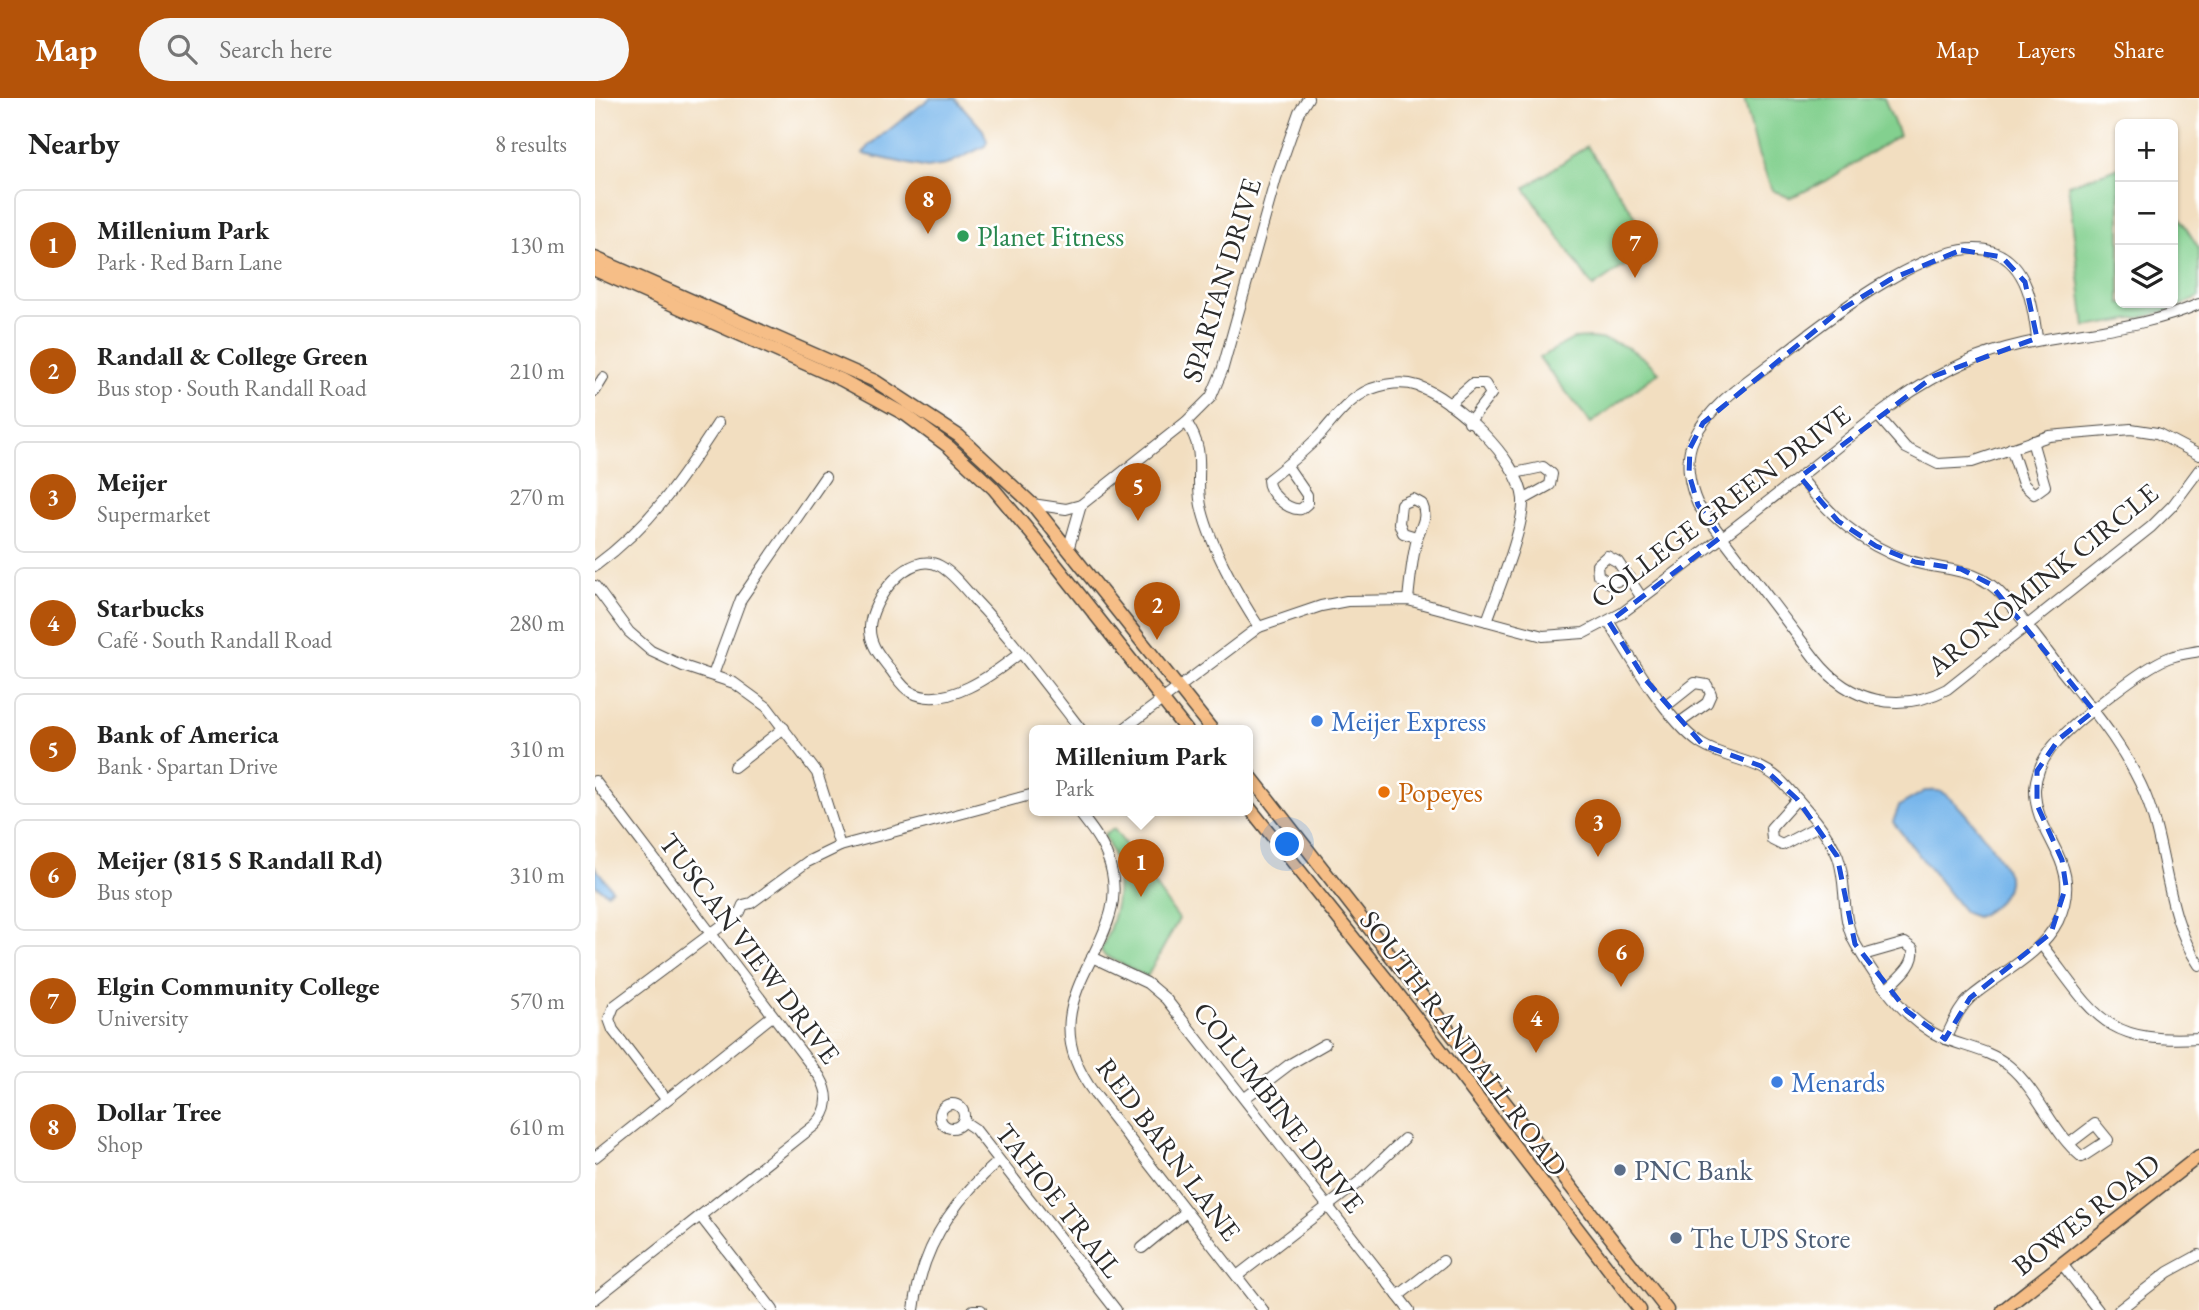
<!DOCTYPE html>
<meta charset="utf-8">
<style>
body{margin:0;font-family:"EB Garamond",serif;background:#f6f6f6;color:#222}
.controls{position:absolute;right:21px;top:21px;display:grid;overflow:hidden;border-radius:10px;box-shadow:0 2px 5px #0004}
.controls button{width:63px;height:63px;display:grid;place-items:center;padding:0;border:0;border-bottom:2px solid #e0e0e0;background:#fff;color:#222;font:35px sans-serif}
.you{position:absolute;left:693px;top:747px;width:24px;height:24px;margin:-18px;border:5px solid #fff;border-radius:50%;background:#1a73e8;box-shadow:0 0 0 10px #1a73e833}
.badge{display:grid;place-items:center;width:46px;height:46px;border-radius:50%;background:#b45309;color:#fff;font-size:23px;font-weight:700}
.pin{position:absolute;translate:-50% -58px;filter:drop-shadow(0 2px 4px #0008)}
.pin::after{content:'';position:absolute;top:37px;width:24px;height:21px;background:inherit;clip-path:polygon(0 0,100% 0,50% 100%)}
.popup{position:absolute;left:434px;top:627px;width:224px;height:91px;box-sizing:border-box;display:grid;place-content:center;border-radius:10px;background:#fff;filter:drop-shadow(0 2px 5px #0005);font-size:23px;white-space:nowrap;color:#767676}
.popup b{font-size:26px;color:#222}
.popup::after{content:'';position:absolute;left:50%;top:100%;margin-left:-14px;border:14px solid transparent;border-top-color:#fff}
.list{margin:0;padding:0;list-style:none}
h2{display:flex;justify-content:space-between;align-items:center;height:91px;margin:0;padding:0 28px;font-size:30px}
h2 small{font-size:23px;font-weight:400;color:#767676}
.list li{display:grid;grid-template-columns:46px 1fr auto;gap:21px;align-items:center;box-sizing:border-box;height:112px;margin:0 14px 14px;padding:0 14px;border:2px solid #e0e0e0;border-radius:10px}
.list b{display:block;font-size:26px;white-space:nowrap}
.list p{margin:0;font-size:23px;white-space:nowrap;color:#767676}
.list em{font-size:23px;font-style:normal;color:#767676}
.icon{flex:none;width:38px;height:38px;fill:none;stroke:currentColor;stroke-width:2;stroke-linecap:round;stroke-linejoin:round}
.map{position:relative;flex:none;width:1604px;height:1212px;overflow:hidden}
header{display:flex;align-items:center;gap:42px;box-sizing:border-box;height:98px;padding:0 35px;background:#b45309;color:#fff}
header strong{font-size:33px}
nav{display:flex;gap:38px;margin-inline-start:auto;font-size:24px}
.search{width:490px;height:63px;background:#f6f6f6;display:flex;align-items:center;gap:18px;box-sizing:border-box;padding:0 24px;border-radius:38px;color:#767676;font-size:26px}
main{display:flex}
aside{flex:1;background:#fff}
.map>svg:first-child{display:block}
</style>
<header>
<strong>Map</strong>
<div class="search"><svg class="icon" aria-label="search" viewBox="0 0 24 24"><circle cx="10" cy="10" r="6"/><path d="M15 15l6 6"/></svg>Search here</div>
<nav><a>Map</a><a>Layers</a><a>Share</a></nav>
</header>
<main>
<aside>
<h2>Nearby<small>8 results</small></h2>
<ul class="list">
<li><span class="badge">1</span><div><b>Millenium Park</b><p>Park · Red Barn Lane</p></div><em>130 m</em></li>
<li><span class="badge">2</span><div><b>Randall &amp; College Green</b><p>Bus stop · South Randall Road</p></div><em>210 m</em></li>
<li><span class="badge">3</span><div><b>Meijer</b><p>Supermarket</p></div><em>270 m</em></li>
<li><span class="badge">4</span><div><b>Starbucks</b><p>Café · South Randall Road</p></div><em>280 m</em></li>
<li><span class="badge">5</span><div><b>Bank of America</b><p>Bank · Spartan Drive</p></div><em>310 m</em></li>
<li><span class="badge">6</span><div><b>Meijer (815 S Randall Rd)</b><p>Bus stop</p></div><em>310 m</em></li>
<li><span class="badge">7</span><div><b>Elgin Community College</b><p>University</p></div><em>570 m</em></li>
<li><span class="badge">8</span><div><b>Dollar Tree</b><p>Shop</p></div><em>610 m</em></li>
</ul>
</aside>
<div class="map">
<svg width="1604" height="1212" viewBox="0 0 1604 1212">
<rect width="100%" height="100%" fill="#fff"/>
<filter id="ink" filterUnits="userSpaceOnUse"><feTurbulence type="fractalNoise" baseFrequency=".0143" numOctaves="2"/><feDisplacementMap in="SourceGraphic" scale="14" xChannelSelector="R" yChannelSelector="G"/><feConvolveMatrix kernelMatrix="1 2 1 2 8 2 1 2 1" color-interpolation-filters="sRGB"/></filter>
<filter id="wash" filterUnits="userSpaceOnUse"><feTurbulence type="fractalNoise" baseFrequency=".00686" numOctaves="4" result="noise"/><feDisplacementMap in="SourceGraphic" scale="28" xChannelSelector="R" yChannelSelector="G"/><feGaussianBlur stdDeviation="1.57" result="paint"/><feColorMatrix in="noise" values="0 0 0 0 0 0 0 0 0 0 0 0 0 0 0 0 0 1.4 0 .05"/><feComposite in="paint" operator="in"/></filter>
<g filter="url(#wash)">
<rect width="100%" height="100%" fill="#f2dec0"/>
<!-- green -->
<g fill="#83d08f" stroke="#577e5d" stroke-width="2">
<path d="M1149 0H1289L1304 37 1231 83 1195 100 1177 92 1163 56Z"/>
<path d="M992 48 1060 147 998 189 930 90Z"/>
<path d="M1525 69V205H1578V110L1604 150V199C1571 218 1528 223 1490 229L1473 87Z"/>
<path d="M995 240C1025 242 1043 253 1064 274L996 325 944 260 978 241Z"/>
<path d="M519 731 584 821 552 879 509 857 506 852C525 810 530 778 509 736Z"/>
</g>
<!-- water -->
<g fill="#77b6eb" stroke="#51708b" stroke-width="2">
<path d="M335 0H360L388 32 392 43 390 48 351 67 332 70 268 56 275 47Z"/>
<path d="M1330 693C1335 693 1342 692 1346 694 1361 700 1410 762 1413 778 1416 796 1395 813 1381 819L1370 815 1298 724 1304 708Z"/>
<path d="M0 769 17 791 12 795 0 787Z"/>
</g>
</g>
<g filter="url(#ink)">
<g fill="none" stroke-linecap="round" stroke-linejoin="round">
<defs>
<g id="minor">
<path d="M1442 240C1438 208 1433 167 1399 154 1342 133 1226 226 1183 260 1153 283 1116 305 1099 340 1089 361 1094 387 1103 407L1221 562C1254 604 1304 616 1352 591L1556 429 1578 407 1604 372"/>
<path d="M0 293 8 280"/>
<path d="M854 306 877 286H890L896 296 874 324"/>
<path d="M1283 318 1311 350 1343 366 1377 364 1454 338 1536 331 1562 335 1604 357"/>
<path d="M591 324C614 356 598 378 607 412 616 448 643 498 664 529"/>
<path d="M1416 350 1428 386 1439 396 1450 388 1437 343"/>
<path d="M692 368 712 397V406L706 411C693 413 673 395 673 382 691 368 709 354 725 337 740 320 754 300 776 291 790 286 808 283 823 288 859 301 924 361 928 401 930 428 902 495 892 523"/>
<path d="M920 375 948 369 957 376 955 387 928 402"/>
<path d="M1205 379C1234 416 1265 446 1312 462 1347 474 1381 467 1408 498 1429 522 1448 548 1467 573 1498 612 1531 651 1550 696 1573 752 1570 817 1604 867"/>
<path d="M437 406 471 411 486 407 591 324 616 299 627 273 681 80 704 14 713 0"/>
<path d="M473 452 486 407"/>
<path d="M0 468C56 427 86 382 123 325"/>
<path d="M1034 480 1014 485 1003 477 1002 467 1012 458 1023 464 1047 500"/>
<path d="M0 488 34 534 56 553 88 568 139 585 172 609 222 675 245 748"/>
<path d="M813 502C815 482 817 460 822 441 824 430 834 421 827 406L818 401 806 406 804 425 808 435 821 439"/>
<path d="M1014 524C1034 558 1073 624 1106 646 1133 663 1167 661 1190 687 1208 707 1233 733 1243 759 1253 788 1245 820 1261 847 1280 880 1311 923 1346 939 1369 949 1395 952 1414 968 1444 993 1457 1035 1487 1059L1513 1042 1500 1026 1475 1045"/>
<path d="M425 555C400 575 350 613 316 594 307 590 301 578 295 571 285 558 274 546 275 529 276 502 314 451 345 468 358 475 369 490 379 501 418 542 452 588 487 633"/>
<path d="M118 577 146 501 230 379"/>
<path d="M1071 608 1100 585 1112 587 1116 596 1112 605 1084 625"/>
<path d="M526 633 664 529 726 508 752 503 813 502 948 538 989 535 1027 515C1091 468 1153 419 1216 370 1264 332 1312 290 1369 265 1447 230 1527 240 1604 206"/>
<path d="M139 669 189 630"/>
<path d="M0 683 225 979C235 996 235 1013 220 1027L0 1201"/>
<path d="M1202 701 1176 730 1177 742 1187 747 1223 728"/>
<path d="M483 713C494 727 506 742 512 758 548 847 424 894 499 995L668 1212"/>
<path d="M1446 846C1500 916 1507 946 1604 940"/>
<path d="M1268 857 1310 845 1318 851C1321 867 1303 880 1293 890"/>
<path d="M497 859 552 885 571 901 814 1212"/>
<path d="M1350 941C1358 926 1363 911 1375 900 1403 876 1446 857 1463 823 1491 764 1439 740 1440 691 1441 675 1446 664 1455 652 1472 629 1547 570 1573 560 1583 556 1594 555 1604 553"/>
<path d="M650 1000 695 966 730 946"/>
<path d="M71 1001 18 932 14 921 19 908 145 814 148 807 156 805 212 764 245 748 439 696"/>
<circle cx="357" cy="1018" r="12"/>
<path d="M368 1023 380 1031 521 1212"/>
<path d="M0 1059 177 918"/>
<path d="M106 1119 178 1212"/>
<path d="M547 1150 591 1114"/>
<path d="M1467 1166 1503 1212"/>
<path d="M642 1178 764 1084 809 1041"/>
<path d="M803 1198 848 1163"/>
<path d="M319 1212C326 1151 358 1102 404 1063"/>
<path d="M378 1212H386"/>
<path d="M1524 1212 1573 1174 1604 1157"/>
</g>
<g id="major">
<path d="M0 160 280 283 364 338 437 406 618 633"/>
<path d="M0 172 247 282 311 317 354 349 398 390 439 439 592 633"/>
<path d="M653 675 1072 1212"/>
<path d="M653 708 793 883 1045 1212"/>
<path d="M1408 1212 1604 1058"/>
</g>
</defs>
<!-- minor casing -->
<use href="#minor" stroke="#494641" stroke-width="12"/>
<!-- major casing -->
<use href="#major" stroke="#494641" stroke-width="15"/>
<!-- minor -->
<use href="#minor" stroke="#fff" stroke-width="10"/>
<!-- major -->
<use href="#major" stroke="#f6be87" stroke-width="12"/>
</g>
</g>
<!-- marked area -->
<path fill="none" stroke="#1d4ed8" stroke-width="5" stroke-dasharray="14 9" stroke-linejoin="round" d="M1366 152 1407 159 1430 184 1442 240 1339 278 1205 379 1243 423 1281 448 1320 464 1366 471 1395 486 1499 613 1464 641 1442 673V707L1467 762 1471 788 1456 835 1375 900 1350 941 1312 913 1260 846 1242 758 1202 701 1166 668 1108 647 1050 581 1014 524 1126 439 1103 407 1094 376 1095 350 1108 325 1244 213 1296 181Z"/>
<!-- markers -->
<circle fill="#2e9e5b" stroke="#fff" stroke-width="2.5" cx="368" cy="138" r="7"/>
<g fill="#3f7fe0" stroke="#fff" stroke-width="2.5">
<circle cx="722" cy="623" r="7"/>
<circle cx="1182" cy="984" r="7"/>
</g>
<circle fill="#e8710a" stroke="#fff" stroke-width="2.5" cx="789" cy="694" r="7"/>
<g fill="#5c6f8a" stroke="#fff" stroke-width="2.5">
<circle cx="1025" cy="1072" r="7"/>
<circle cx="1081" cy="1140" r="7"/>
</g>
<g text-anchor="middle" stroke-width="5" stroke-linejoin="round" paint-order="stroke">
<!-- leisure labels -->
<g font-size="28" fill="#27864d" stroke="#fff" text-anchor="start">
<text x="382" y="148">Planet Fitness</text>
</g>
<!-- street labels -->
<g font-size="28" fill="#2b2b2b" stroke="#fff">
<text transform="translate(626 182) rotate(-73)" y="10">SPARTAN DRIVE</text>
<text transform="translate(1125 408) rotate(-37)" y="10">COLLEGE GREEN DRIVE</text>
<text transform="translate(1447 481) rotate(-39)" y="10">ARONOMINK CIRCLE</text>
<text transform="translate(155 850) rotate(53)" y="10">TUSCAN VIEW DRIVE</text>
<text transform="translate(869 945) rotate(53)" y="10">SOUTH RANDALL ROAD</text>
<text transform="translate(684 1009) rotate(52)" y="10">COLUMBINE DRIVE</text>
<text transform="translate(574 1051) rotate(53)" y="10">RED BARN LANE</text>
<text transform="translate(464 1102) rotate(52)" y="10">TAHOE TRAIL</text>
<text transform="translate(1491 1116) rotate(-38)" y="10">BOWES ROAD</text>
</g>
<!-- shop labels -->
<g font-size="28" fill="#366cbe" stroke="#fff" text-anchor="start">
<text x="736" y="633">Meijer Express</text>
<text x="1196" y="994">Menards</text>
</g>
<!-- food labels -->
<g font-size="28" fill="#c56008" stroke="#fff" text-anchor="start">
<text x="803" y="704">Popeyes</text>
</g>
<!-- service labels -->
<g font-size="28" fill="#4e5e75" stroke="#fff" text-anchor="start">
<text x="1039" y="1082">PNC Bank</text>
<text x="1095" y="1150">The UPS Store</text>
</g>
</g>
</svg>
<div class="controls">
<button>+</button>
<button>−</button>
<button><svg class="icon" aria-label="layers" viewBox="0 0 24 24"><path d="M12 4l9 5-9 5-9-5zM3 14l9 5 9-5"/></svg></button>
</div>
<div class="you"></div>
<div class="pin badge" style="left:546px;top:799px">1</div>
<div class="popup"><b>Millenium Park</b>Park</div>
<div class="pin badge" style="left:562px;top:542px">2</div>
<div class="pin badge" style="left:1003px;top:759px">3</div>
<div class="pin badge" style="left:941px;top:955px">4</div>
<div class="pin badge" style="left:543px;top:423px">5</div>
<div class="pin badge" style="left:1026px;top:889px">6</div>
<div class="pin badge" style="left:1040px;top:180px">7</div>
<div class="pin badge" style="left:333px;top:136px">8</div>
</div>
</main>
